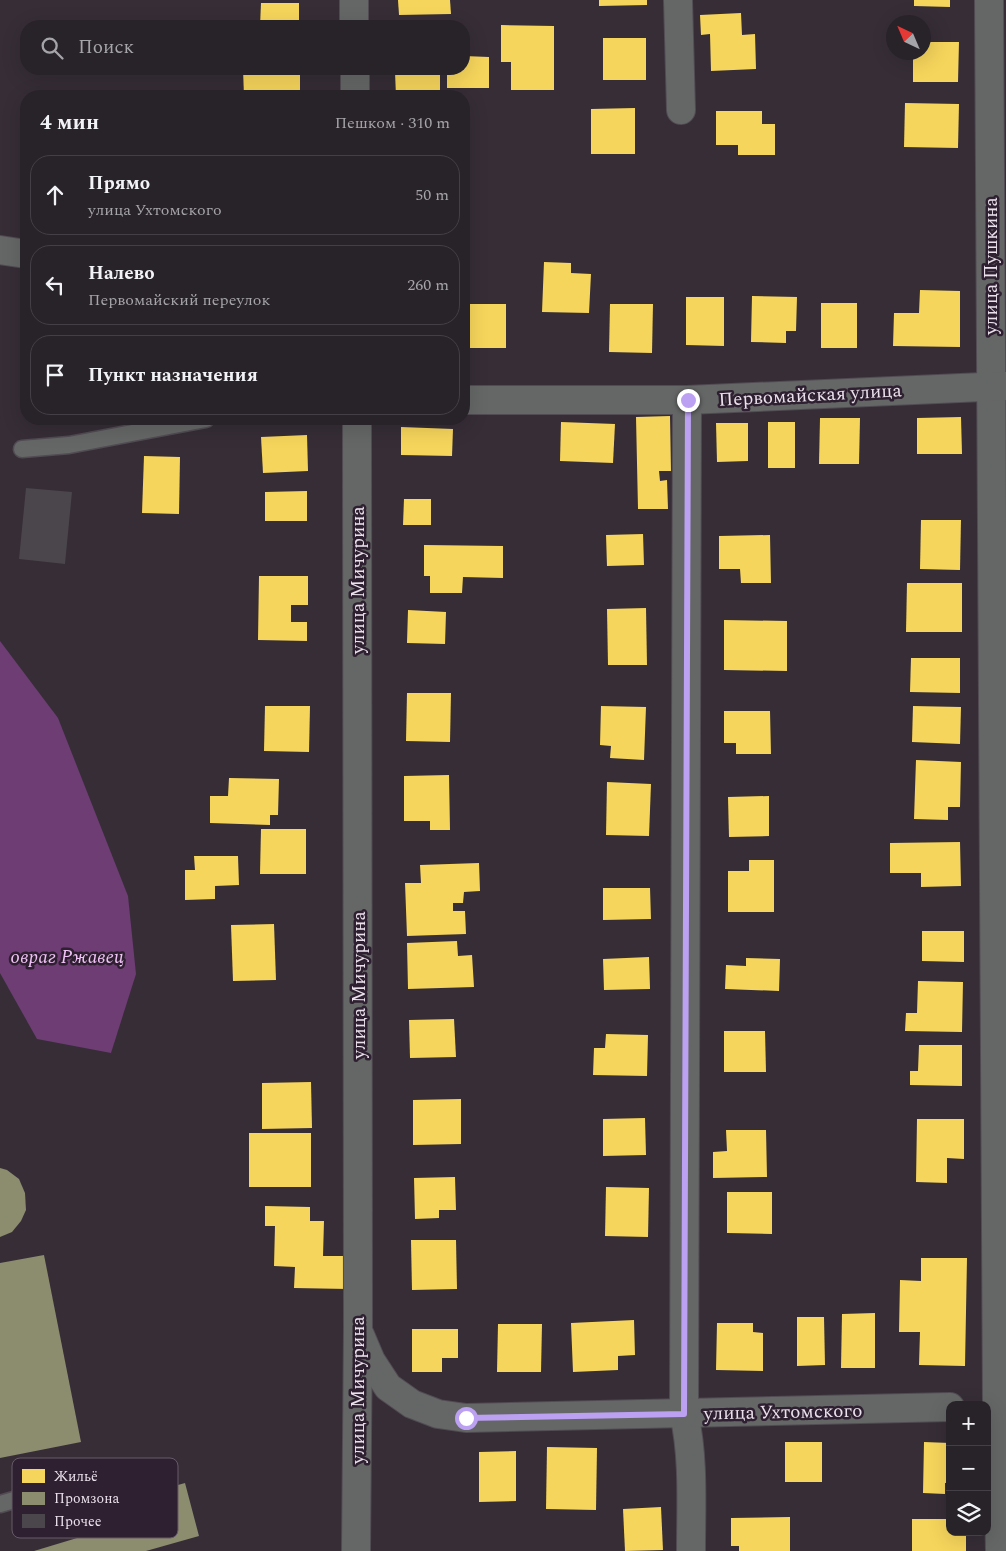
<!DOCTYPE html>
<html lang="ru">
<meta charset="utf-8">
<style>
body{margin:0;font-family:Spectral,serif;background:#302a31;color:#f1f3f6}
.controls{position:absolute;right:15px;bottom:15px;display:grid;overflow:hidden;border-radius:10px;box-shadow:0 5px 20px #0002}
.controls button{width:45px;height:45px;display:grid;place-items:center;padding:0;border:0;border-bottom:1px solid #443f46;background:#282229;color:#f1f3f6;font:25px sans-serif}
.compass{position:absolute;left:886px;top:15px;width:45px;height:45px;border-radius:50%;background:#282229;box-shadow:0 5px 20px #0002;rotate:316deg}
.stop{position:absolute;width:15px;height:15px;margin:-11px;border:4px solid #bca0f2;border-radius:50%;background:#fff}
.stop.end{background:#bca0f2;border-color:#fff;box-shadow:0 1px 5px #0008}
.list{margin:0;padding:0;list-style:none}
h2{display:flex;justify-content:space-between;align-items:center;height:65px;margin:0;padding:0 20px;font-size:21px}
h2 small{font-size:16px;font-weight:400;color:#a5a4a8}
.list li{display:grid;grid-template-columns:32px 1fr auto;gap:15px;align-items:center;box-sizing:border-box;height:80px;margin:0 10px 10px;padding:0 10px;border:1px solid #443f46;border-radius:20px}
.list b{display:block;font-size:19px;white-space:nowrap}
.list p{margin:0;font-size:16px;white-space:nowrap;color:#a5a4a8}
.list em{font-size:16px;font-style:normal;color:#a5a4a8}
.icon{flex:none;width:28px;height:28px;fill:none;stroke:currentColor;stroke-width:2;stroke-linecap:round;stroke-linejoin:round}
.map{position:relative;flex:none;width:1006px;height:1551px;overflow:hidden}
.search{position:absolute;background:#282229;box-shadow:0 5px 20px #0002;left:20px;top:20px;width:450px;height:55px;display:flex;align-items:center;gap:12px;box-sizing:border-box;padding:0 18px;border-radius:20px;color:#a5a4a8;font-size:19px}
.panel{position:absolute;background:#282229;box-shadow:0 5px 20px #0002;left:20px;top:90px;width:450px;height:335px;border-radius:20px}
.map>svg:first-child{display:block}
</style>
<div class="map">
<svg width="1006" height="1551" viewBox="0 0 1006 1551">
<rect width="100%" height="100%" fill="#362d37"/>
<!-- forest -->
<path fill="#6d3d74" d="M0 641 58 718 128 896 136 974 111 1053 37 1039 0 973Z"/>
<!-- homes -->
<g fill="#f6d55c">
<path d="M398 0H450L451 14 399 15Z"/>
<path d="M599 0H647V5L599 6Z"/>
<path d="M914 0H950V7L914 6Z"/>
<path d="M261 3H299V26H260Z"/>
<path d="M741 13 742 35 755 34 756 69 711 71 710 34 701 35 700 15Z"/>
<path d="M501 25 554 26V90H511V62H501Z"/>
<rect x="603" y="38" width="43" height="42"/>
<path d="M924 42H959L958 82H913V52H924Z"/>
<path d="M464 56 489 57V88H447V69H464Z"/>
<path d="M243 69H300V96H244Z"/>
<path d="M440 71V96H396L395 72Z"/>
<path d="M905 103 959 104 958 148 904 147Z"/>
<path d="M635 108V154H591V109Z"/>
<path d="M716 111H762V124H775V155H738V145H716Z"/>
<path d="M544 262 571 263V273L591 274 589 313 542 312Z"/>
<path d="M920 290 960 291V347L893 346 894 313H919Z"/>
<path d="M752 296 797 297 796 331H786V343L751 342Z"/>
<path d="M686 297H724V346L686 345Z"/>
<rect x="821" y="303" width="36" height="45"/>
<path d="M466 304H506V348H465Z"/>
<path d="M610 304H653L652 353 609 352Z"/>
<path d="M670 416 671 471H659L660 481 667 480 668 509H638L636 417Z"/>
<path d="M961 417 962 454H917V418Z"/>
<path d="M820 418H860L859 464H819Z"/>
<path d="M561 422 615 424 613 463 560 461Z"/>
<rect x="768" y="422" width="27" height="46"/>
<path d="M716 423H748V461L717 462Z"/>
<path d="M401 427 453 429 452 456 401 455Z"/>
<path d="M307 435 308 471 263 473 261 437Z"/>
<path d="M144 456 180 457 179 514 142 513Z"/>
<path d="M307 491V521H265V492Z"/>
<path d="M404 499H431V525H403Z"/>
<path d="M921 520H961L960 570 920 569Z"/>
<path d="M643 534 644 565 607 566 606 535Z"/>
<path d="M770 535 771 583H741L740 569H719V536Z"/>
<path d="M424 545 503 546V578L463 577 462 593H430V576H424Z"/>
<path d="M259 576H308V605H291V622H307V641L258 640Z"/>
<path d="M907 583H962V632H906Z"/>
<path d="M646 608 647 665H608L607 609Z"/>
<path d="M408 610 446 612 445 644 407 643Z"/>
<path d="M724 620 787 621V671L724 670Z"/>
<path d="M911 658H960V693L910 692Z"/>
<path d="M407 693H451L450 742 406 741Z"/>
<path d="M265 706H310L309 752 264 751Z"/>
<path d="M601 706 646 707 644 760 610 758 611 746 600 745Z"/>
<path d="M913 706 961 707 960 744 912 742Z"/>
<path d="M724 711H770L771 754H736V743H724Z"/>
<path d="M916 760 961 762 960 807H948V820L914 819Z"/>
<path d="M449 775 450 830H430V821H404V776Z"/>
<path d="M229 778 279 779 278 815H270V825L210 823V796H228Z"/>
<path d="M607 782 651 784 649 836 606 835Z"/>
<path d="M769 796V836L729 837 728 797Z"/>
<path d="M261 829H306V874H260Z"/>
<path d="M960 842 961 886 921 887V873H890V843Z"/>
<path d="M194 856H238L239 885 215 886V899L185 900V870H195Z"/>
<path d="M749 860H774V912H728V871H749Z"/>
<path d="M479 863 480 891 464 892 463 903H453V911H465L466 934 407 936 405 883H421L420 865Z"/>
<path d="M603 888H650L651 919 603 920Z"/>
<path d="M274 924 276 980 233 981 231 925Z"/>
<path d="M922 931H964V962L922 961Z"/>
<path d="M457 941 458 956 472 955 474 987 408 989 407 943Z"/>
<path d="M649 957 650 989 604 990 603 959Z"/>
<path d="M746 958 780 959 779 991 725 989 726 965 746 966Z"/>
<path d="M918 981 963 982 962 1032 905 1031 906 1013H917Z"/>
<path d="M454 1019 456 1057 410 1058 409 1020Z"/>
<path d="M724 1031H765L766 1072H724Z"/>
<path d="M606 1034 648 1035 647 1076 593 1075 594 1048H605Z"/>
<path d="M919 1045H962V1086L910 1085V1071H918Z"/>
<path d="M311 1082 312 1128 262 1129V1083Z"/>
<path d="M461 1099V1144L413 1145V1100Z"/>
<path d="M645 1118 646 1155 603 1156V1119Z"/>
<path d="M917 1119H964V1159L947 1158V1183L916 1182Z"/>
<path d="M726 1130H766L767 1177 713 1178V1152L727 1151Z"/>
<rect x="249" y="1133" width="62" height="54"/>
<path d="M455 1177 456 1210H439V1218L415 1219 414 1178Z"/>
<path d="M606 1187 649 1188 648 1237 605 1236Z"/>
<path d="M727 1192H772V1234L727 1233Z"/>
<path d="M265 1206 310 1207V1221H324L323 1256H349L348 1289 294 1288 295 1267 274 1266 275 1226H265Z"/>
<path d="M411 1240H456L457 1289 412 1290Z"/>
<path d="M921 1258H967L965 1366 919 1365 920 1332H899L900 1280 921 1281Z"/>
<path d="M875 1313V1368H841L842 1314Z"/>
<path d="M797 1317H824L825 1365 797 1366Z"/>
<path d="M634 1320 635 1355 618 1356V1370L573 1372 571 1323Z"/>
<path d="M717 1323H753V1332L763 1333V1371L716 1370Z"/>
<path d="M498 1324H542L541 1372H497Z"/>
<path d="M412 1329H458V1358H442V1372H412Z"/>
<rect x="785" y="1442" width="37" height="40"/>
<path d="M924 1442 950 1443V1483H945V1494L923 1493Z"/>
<path d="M547 1447 597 1448 596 1510 546 1509Z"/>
<path d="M516 1451V1501L479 1502V1452Z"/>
<path d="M661 1507 663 1550 625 1551 623 1509Z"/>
<path d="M790 1517V1551H739V1546H731V1518Z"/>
<path d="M912 1519H950V1532H966V1551H912Z"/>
</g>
<!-- industry -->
<g fill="#8c8c6e">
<path d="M0 1168 7 1170 19 1179 25 1193 26 1210 21 1221 12 1232 0 1237Z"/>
<path d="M44 1255 81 1442 0 1458V1263Z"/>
<path d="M185 1483 199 1536 146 1551H34L77 1538 71 1515Z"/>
</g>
<!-- building -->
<path fill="#4b454c" d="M26 488 72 492 65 564 19 559Z"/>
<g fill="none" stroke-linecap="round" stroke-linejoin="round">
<defs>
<g id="lane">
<path d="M22 449 69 445 206 419"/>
<path d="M0 1504 87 1479"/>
</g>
<g id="street">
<path d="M354 0V26"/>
<path d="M678 0 681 110"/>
<path d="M989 0 997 1406 1000 1551"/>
<path d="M355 69V96"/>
<path d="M0 250 26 254"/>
<path d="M464 400H687L1006 386"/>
<path d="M687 400 684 1414C694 1458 691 1505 691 1551"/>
<path d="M360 1335 371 1361 388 1387 412 1404 438 1414 466 1418 950 1407"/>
<path d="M356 1551 358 1329 357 419"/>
</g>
</defs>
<!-- lane casing -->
<use href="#lane" stroke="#524b53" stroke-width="19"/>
<!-- street casing -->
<use href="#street" stroke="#524b53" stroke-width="30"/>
<!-- lane -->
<use href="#lane" stroke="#656766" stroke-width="16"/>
<!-- street -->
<use href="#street" stroke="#656766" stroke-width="28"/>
</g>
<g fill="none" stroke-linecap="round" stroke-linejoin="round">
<!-- route -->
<path stroke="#bca0f2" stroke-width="6" d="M466 1418 684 1414 688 400"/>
</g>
<g text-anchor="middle" stroke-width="5" stroke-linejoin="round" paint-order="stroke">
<!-- street labels -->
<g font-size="19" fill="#ebe1ec" stroke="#2e2030">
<text transform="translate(990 266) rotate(-90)" y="7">улица Пушкина</text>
<text transform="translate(810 394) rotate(-3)" y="7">Первомайская улица</text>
<text transform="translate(357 580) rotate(-90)" y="7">улица Мичурина</text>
<text transform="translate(358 985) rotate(-90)" y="7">улица Мичурина</text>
<text transform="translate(357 1390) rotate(-90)" y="7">улица Мичурина</text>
<text transform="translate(783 1411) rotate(-1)" y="7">улица Ухтомского</text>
</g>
<!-- park labels -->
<g font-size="19" font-style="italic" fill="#f1c3f7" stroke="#2e2030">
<text x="67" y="963">овраг Ржавец</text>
</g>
</g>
<!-- legend -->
<rect x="12" y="1458" width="166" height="80" rx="8" fill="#2e2030" stroke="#675a68" stroke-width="1"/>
<rect x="22" y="1469" width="23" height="14" fill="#f6d55c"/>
<rect x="22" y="1492" width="23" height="13" fill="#8c8c6e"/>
<rect x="22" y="1514" width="23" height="14" fill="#4b454c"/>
<g font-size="14" fill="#ebe1ec">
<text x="54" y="1481">Жильё</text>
<text x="54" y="1503">Промзона</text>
<text x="54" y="1526">Прочее</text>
</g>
</svg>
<div class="controls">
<button>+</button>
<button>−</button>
<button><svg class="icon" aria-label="layers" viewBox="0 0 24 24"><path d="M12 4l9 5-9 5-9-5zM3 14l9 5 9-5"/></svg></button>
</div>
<svg class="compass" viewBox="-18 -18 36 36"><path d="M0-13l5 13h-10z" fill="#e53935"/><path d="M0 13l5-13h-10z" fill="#a5a4a8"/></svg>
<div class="stop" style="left:466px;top:1418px"></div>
<div class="stop end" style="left:688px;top:400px"></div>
<div class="search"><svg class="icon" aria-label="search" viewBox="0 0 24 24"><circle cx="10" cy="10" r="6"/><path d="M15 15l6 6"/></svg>Поиск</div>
<section class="panel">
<h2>4 мин<small>Пешком · 310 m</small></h2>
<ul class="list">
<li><svg class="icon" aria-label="ahead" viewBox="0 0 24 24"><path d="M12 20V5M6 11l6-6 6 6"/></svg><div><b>Прямо</b><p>улица Ухтомского</p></div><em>50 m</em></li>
<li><svg class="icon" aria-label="left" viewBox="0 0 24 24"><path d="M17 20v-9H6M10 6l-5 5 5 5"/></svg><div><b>Налево</b><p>Первомайский переулок</p></div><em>260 m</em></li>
<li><svg class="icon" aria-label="arrive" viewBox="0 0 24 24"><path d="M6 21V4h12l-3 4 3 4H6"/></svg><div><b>Пункт назначения</b></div></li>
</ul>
</section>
</div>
